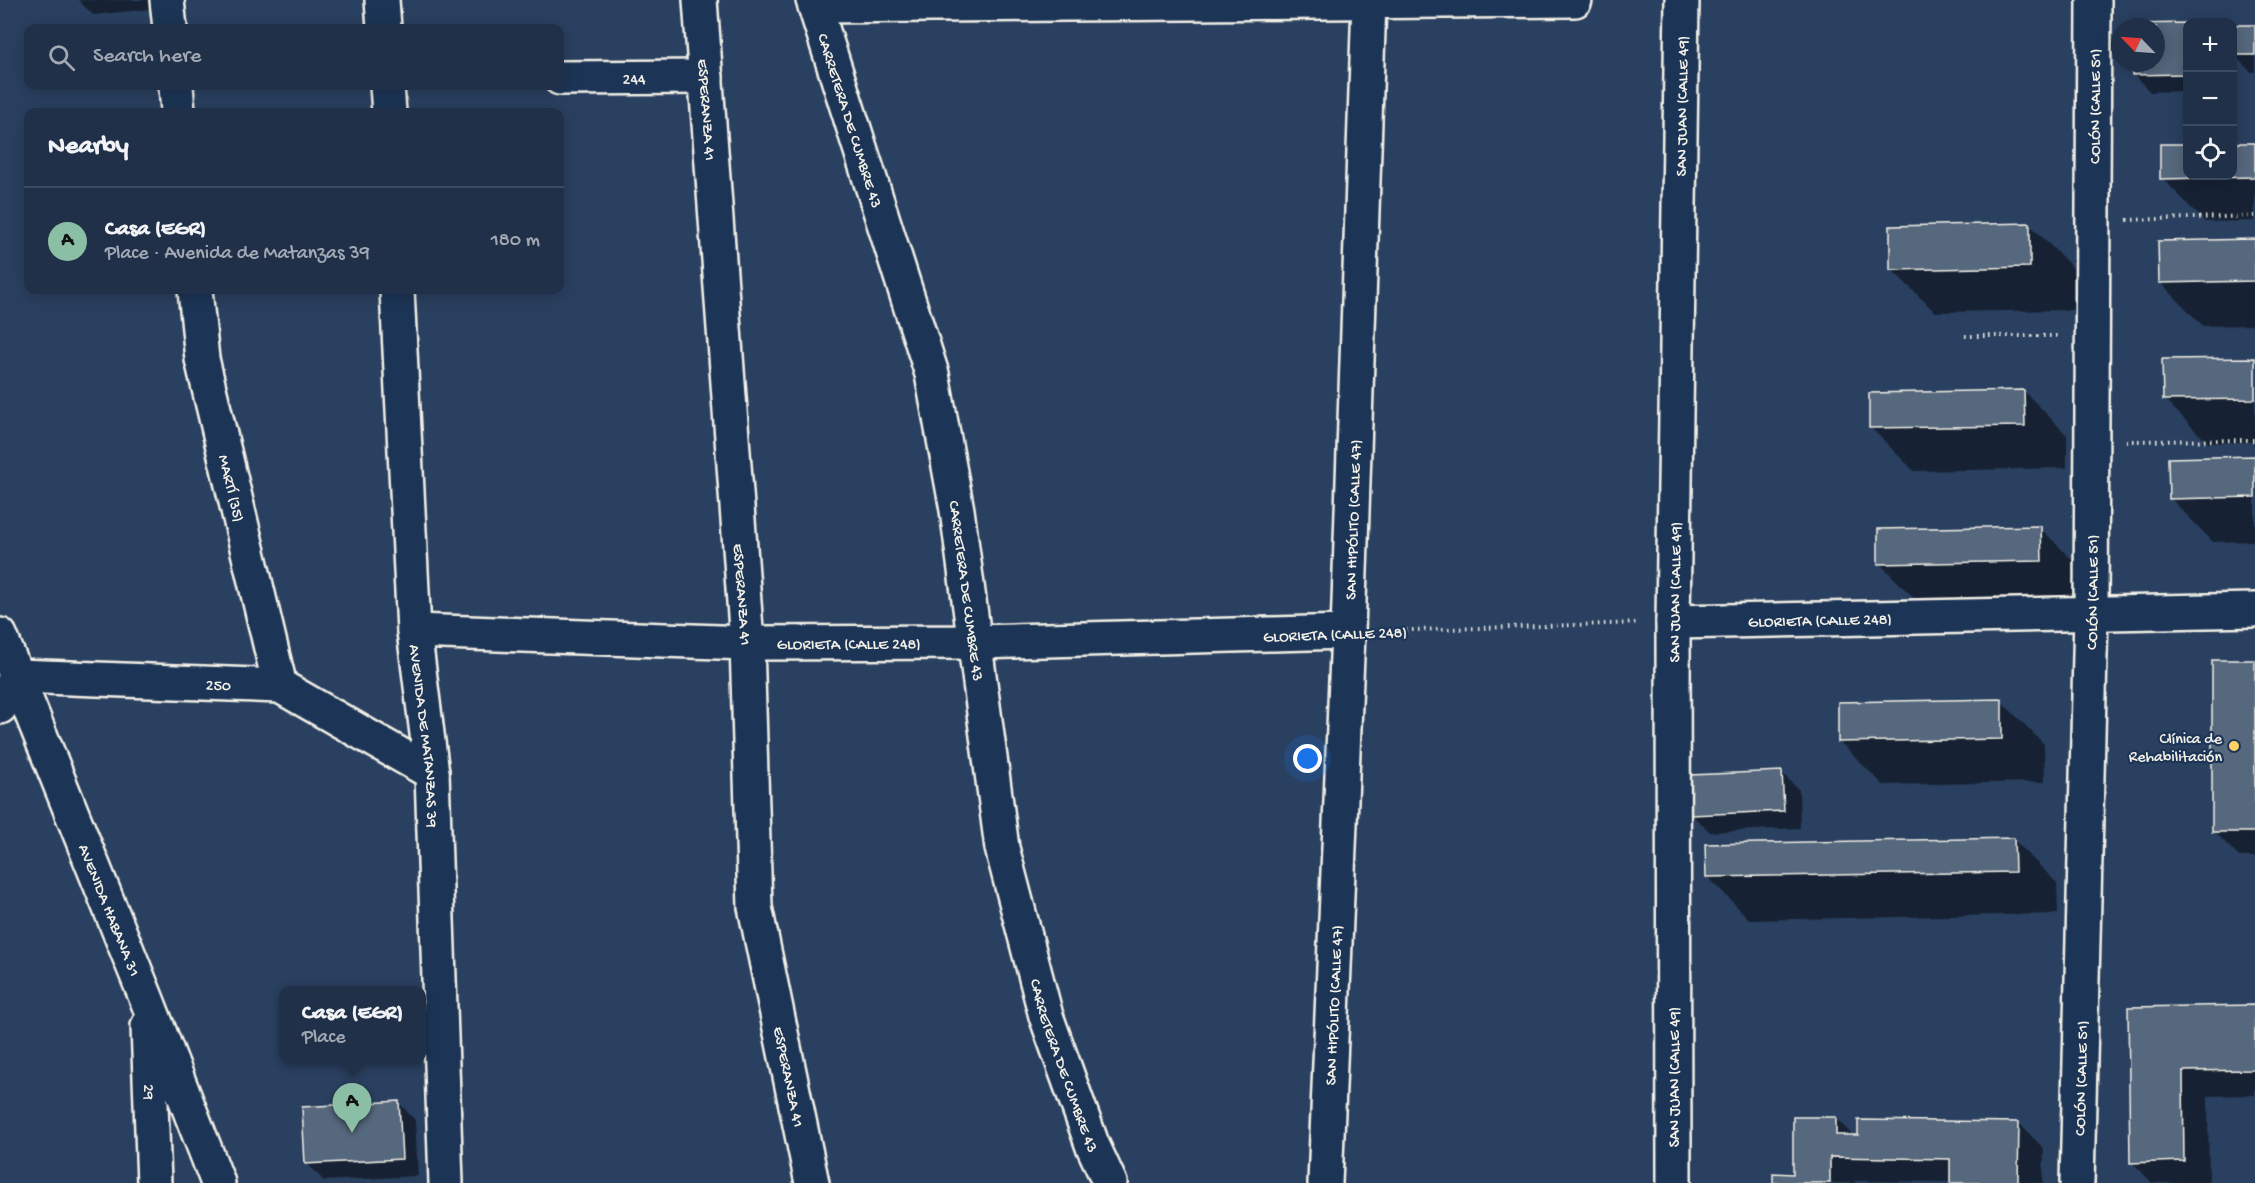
<!DOCTYPE html>
<meta charset="utf-8">
<style>
body{margin:0;font-family:"Gochi Hand",sans-serif;background:#28384f;color:#f1f3f6}
.controls{position:absolute;right:18px;top:18px;display:grid;overflow:hidden;border-radius:12px;box-shadow:0 3px 15px #0003}
.controls button{width:54px;height:54px;display:grid;place-items:center;padding:0;border:0;border-bottom:2px solid #3d4b60;background:#203048;color:#f1f3f6;font:30px sans-serif}
.compass{position:absolute;left:2111px;top:18px;width:54px;height:54px;border-radius:50%;background:#203048;box-shadow:0 3px 15px #0003;rotate:295deg}
.you{position:absolute;left:1308px;top:759px;width:21px;height:21px;margin:-15px;border:4px solid #fff;border-radius:50%;background:#1a73e8;box-shadow:0 0 0 9px #1a73e833}
.badge{display:grid;place-items:center;width:39px;height:39px;border-radius:50%;background:#8abfa5;color:#111;font-size:20px;font-weight:700}
.pin{position:absolute;translate:-50% -50px;filter:drop-shadow(0 2px 3px #0008)}
.pin::after{content:'';position:absolute;top:32px;width:21px;height:18px;background:inherit;clip-path:polygon(0 0,100% 0,50% 100%)}
.popup{position:absolute;left:279px;top:986px;width:147px;height:78px;box-sizing:border-box;display:grid;place-content:center;border-radius:12px;background:#203048;filter:drop-shadow(0 2px 4px #0005);font-size:20px;white-space:nowrap;color:#a2a9b4}
.popup b{font-size:22px;color:#f1f3f6}
.popup::after{content:'';position:absolute;left:50%;top:100%;margin-left:-12px;border:12px solid transparent;border-top-color:#203048}
.list{margin:0;padding:0;list-style:none}
h2{display:flex;justify-content:space-between;align-items:center;height:78px;margin:0;padding:0 24px;font-size:26px}
h2 small{font-size:20px;font-weight:400;color:#a2a9b4}
.list li{display:grid;grid-template-columns:39px 1fr auto;gap:18px;align-items:center;box-sizing:border-box;height:108px;padding:0 24px;border-top:2px solid #3d4b60}
.list b{display:block;font-size:22px;white-space:nowrap}
.list p{margin:0;font-size:20px;white-space:nowrap;color:#a2a9b4}
.list em{font-size:20px;font-style:normal;color:#a2a9b4}
.icon{flex:none;width:33px;height:33px;fill:none;stroke:currentColor;stroke-width:2;stroke-linecap:round;stroke-linejoin:round}
.map{position:relative;flex:none;width:2255px;height:1183px;overflow:hidden}
.search{position:absolute;background:#203048;box-shadow:0 3px 15px #0003;left:24px;top:24px;width:540px;height:66px;display:flex;align-items:center;gap:15px;box-sizing:border-box;padding:0 21px;border-radius:12px;color:#a2a9b4;font-size:22px}
.panel{position:absolute;background:#203048;box-shadow:0 3px 15px #0003;left:24px;top:108px;width:540px;height:186px;border-radius:12px}
.map>svg:first-child{display:block}
</style>
<div class="map">
<svg width="2255" height="1183" viewBox="0 0 2255 1183">
<rect width="100%" height="100%" fill="#2a4060"/>
<filter id="ink" filterUnits="userSpaceOnUse"><feTurbulence type="fractalNoise" baseFrequency=".0167" numOctaves="2"/><feDisplacementMap in="SourceGraphic" scale="12" xChannelSelector="R" yChannelSelector="G"/><feConvolveMatrix kernelMatrix="1 2 1 2 8 2 1 2 1" color-interpolation-filters="sRGB"/></filter>
<g filter="url(#ink)">
<!-- shadow -->
<g fill="#0007">
<path d="M78 0H150L151 9 93 15Z"/>
<path d="M2188 25V91L2150 92 2133 74V63H2156V27H2132Z"/>
<path d="M2255 26V72H2251L2234 55Z"/>
<path d="M2255 144V221L2205 222 2162 178 2188 176H2232Z"/>
<path d="M2029 224 2073 268V310L1935 312 1891 269Z"/>
<path d="M2255 241V325L2203 326 2160 282Z"/>
<path d="M2255 359V442L2208 443 2165 400Z"/>
<path d="M2024 391 2067 435V468L1914 471 1871 428Z"/>
<path d="M2255 458V541L2213 542 2170 498Z"/>
<path d="M2040 528 2084 571 2085 604 1923 607 1880 564Z"/>
<path d="M2255 662V857H2239L2214 831Z"/>
<path d="M2001 701 2044 744 2045 782 1883 785 1840 742Z"/>
<path d="M1782 773 1799 790 1800 828 1710 832 1692 815Z"/>
<path d="M2014 840 2057 883 2058 914 1750 920 1707 876Z"/>
<path d="M2255 1007V1095L2208 1096 2209 1183H2152L2132 1162 2129 1009Z"/>
<path d="M398 1102 415 1120 418 1176 324 1181 307 1164Z"/>
<path d="M1836 1118 1854 1137 2019 1123 2044 1149 2043 1183 1855 1181V1183H1774L1794 1175Z"/>
</g>
<!-- building -->
<g fill="#56677d" stroke="#f4f1e8" stroke-width="1.5">
<path d="M2188 23V74L2132 75 2131 63H2156V27H2131V24Z"/>
<rect x="2232" y="25" width="23" height="30"/>
<path d="M2232 143H2255V177L2160 179V144H2188V176H2232Z"/>
<path d="M2030 223V267L1890 270V226Z"/>
<path d="M2255 239V281L2159 283 2158 241Z"/>
<path d="M2255 358V399L2163 400 2162 359Z"/>
<path d="M2024 390 2025 426 1869 428V393Z"/>
<path d="M2255 456V497L2169 499 2168 458Z"/>
<path d="M2041 526 2042 561 1878 564V529Z"/>
<rect x="2212" y="660" width="43" height="172"/>
<path d="M2002 699V739L1838 742V702Z"/>
<path d="M1782 771 1784 811 1691 815 1690 775Z"/>
<path d="M2014 838 2015 872 1706 877 1705 844Z"/>
<path d="M2255 1005V1070L2183 1071 2184 1161 2130 1163 2128 1007Z"/>
<path d="M399 1101 402 1159 305 1164 302 1107Z"/>
<path d="M1793 1117H1836V1135H1858V1120L2019 1122 2018 1183H1950V1159L1830 1157V1183H1773V1173L1793 1174Z"/>
</g>
<g fill="none" stroke-linecap="round" stroke-linejoin="round">
<defs>
<g id="street">
<path d="M167 0 170 28"/>
<path id="s1" d="M700 0 747 643 755 907 812 1183"/>
<path d="M816 6 1575 0"/>
<path id="s2" d="M560 78 706 77"/>
<path d="M176 86 178 112"/>
<path id="s3" d="M195 290 202 359 280 686"/>
<path id="s4" d="M1673 622 2255 610"/>
<path id="s5" d="M414 631 747 643 975 642 1348 632"/>
<path id="s6" d="M0 635 147 1000 218 1183"/>
<path id="s7" d="M0 707 17 676 280 686 432 773"/>
<path id="s8" d="M148 1026 154 1183"/>
<path id="s9" d="M1325 1183 1348 632 1369 0"/>
<path id="s10" d="M1674 1183 1673 622 1682 0"/>
<path id="s11" d="M2077 1183 2091 614 2094 0"/>
</g>
<g id="secondary">
<path d="M382 0 384 28"/>
<path id="s12" d="M813 0 932 374 957 510 1002 848 1046 1016 1092 1144 1110 1183"/>
<path d="M387 86 389 112"/>
<path id="s13" d="M397 290 414 631 432 773 446 1183"/>
</g>
</defs>
<!-- street casing -->
<use href="#street" stroke="#f4f1e8" stroke-width="38"/>
<!-- secondary casing -->
<use href="#secondary" stroke="#f4f1e8" stroke-width="38"/>
<!-- path -->
<g stroke="#f4f1e8" stroke-width="4" stroke-dasharray="1.5 4.5" stroke-linecap="butt">
<path d="M2127 220 2255 216"/>
<path d="M1965 336H2058"/>
<path d="M2126 441 2255 440"/>
<path d="M1382 631 1639 623"/>
</g>
<!-- street -->
<use href="#street" stroke="#1d3557" stroke-width="33"/>
<!-- secondary -->
<use href="#secondary" stroke="#1d3557" stroke-width="33"/>
</g>
</g>
<!-- markers -->
<circle fill="#ffd166" stroke="#1d3557" stroke-width="2" cx="2234" cy="746" r="6"/>
<g text-anchor="middle" stroke-width="4.5" stroke-linejoin="round" paint-order="stroke">
<!-- street labels -->
<g font-size="16" fill="#f4f1e8" stroke="#1d3557">
<text dy="6" stroke="none"><textPath href="#s2" startOffset="74">244</textPath></text>
<text dy="6" stroke="none"><textPath href="#s10" startOffset="1077">SAN JUAN (CALLE 49)</textPath></text>
<text dy="6" stroke="none"><textPath href="#s11" startOffset="1077">COLÓN (CALLE 51)</textPath></text>
<text dy="6" stroke="none"><textPath href="#s1" startOffset="110">ESPERANZA 41</textPath></text>
<text dy="6" stroke="none"><textPath href="#s12" startOffset="126">CARRETERA DE CUMBRE 43</textPath></text>
<text dy="6" stroke="none"><textPath href="#s3" startOffset="202">MARTÍ (35)</textPath></text>
<text dy="6" stroke="none"><textPath href="#s9" startOffset="664">SAN HIPÓLITO (CALLE 47)</textPath></text>
<text dy="6" stroke="none"><textPath href="#s12" startOffset="612">CARRETERA DE CUMBRE 43</textPath></text>
<text dy="6" stroke="none"><textPath href="#s10" startOffset="591">SAN JUAN (CALLE 49)</textPath></text>
<text dy="6" stroke="none"><textPath href="#s11" startOffset="591">COLÓN (CALLE 51)</textPath></text>
<text dy="6" stroke="none"><textPath href="#s1" startOffset="596">ESPERANZA 41</textPath></text>
<text dy="6" stroke="none"><textPath href="#s4" startOffset="147">GLORIETA (CALLE 248)</textPath></text>
<text transform="translate(1335 633) rotate(-2)" y="6">GLORIETA (CALLE 248)</text>
<text dy="6" stroke="none"><textPath href="#s5" startOffset="435">GLORIETA (CALLE 248)</textPath></text>
<text dy="6" stroke="none"><textPath href="#s7" startOffset="237">250</textPath></text>
<text dy="6" stroke="none"><textPath href="#s13" startOffset="447">AVENIDA DE MATANZAS 39</textPath></text>
<text dy="6" stroke="none"><textPath href="#s6" startOffset="296">AVENIDA HABANA 31</textPath></text>
<text dy="6" stroke="none"><textPath href="#s9" startOffset="178">SAN HIPÓLITO (CALLE 47)</textPath></text>
<text dy="6" stroke="none"><textPath href="#s12" startOffset="1098">CARRETERA DE CUMBRE 43</textPath></text>
<text dy="6" stroke="none"><textPath href="#s1" startOffset="1082">ESPERANZA 41</textPath></text>
<text transform="translate(1673 1077) rotate(-90)" y="6">SAN JUAN (CALLE 49)</text>
<text dy="6" stroke="none"><textPath href="#s11" startOffset="105">COLÓN (CALLE 51)</textPath></text>
<text dy="6" stroke="none"><textPath href="#s8" startOffset="66">29</textPath></text>
</g>
<!-- poi labels -->
<g font-size="16" fill="#f4f1e8" stroke="#1d3557" text-anchor="end">
<text x="2222" y="743">Clínica de<tspan x="2222" dy="18">Rehabilitación</tspan></text>
</g>
</g>
</svg>
<div class="controls">
<button>+</button>
<button>−</button>
<button><svg class="icon" aria-label="locate" viewBox="0 0 24 24"><circle cx="12" cy="12" r="6"/><path d="M12 2v4M12 18v4M2 12h4M18 12h4"/></svg></button>
</div>
<svg class="compass" viewBox="-18 -18 36 36"><path d="M0-13l5 13h-10z" fill="#e53935"/><path d="M0 13l5-13h-10z" fill="#a2a9b4"/></svg>
<div class="you"></div>
<div class="pin badge" style="left:352px;top:1133px">A</div>
<div class="popup"><b>Casa (EGR)</b>Place</div>
<div class="search"><svg class="icon" aria-label="search" viewBox="0 0 24 24"><circle cx="10" cy="10" r="6"/><path d="M15 15l6 6"/></svg>Search here</div>
<section class="panel">
<h2>Nearby<small></small></h2>
<ul class="list">
<li><span class="badge">A</span><div><b>Casa (EGR)</b><p>Place · Avenida de Matanzas 39</p></div><em>180 m</em></li>
</ul>
</section>
</div>
